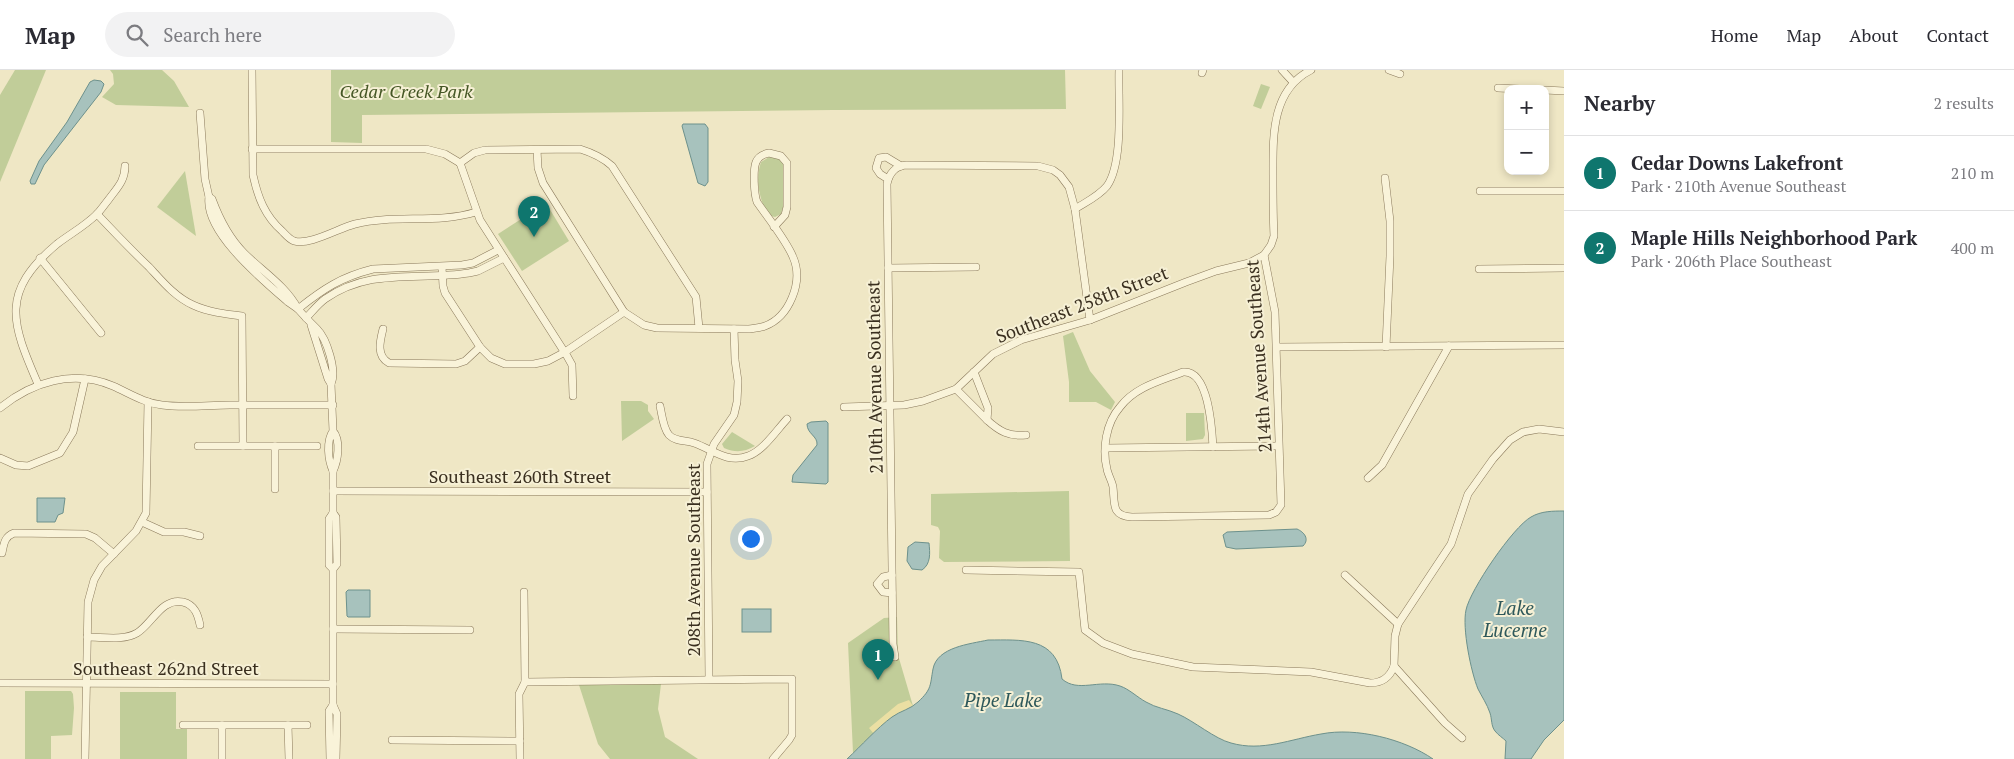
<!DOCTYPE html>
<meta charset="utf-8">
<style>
body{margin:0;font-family:"PT Serif",serif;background:#f2f2f3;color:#2b2b33}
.controls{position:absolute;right:15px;top:15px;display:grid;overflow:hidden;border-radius:10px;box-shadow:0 2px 8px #0003}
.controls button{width:45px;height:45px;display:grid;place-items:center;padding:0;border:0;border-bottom:1px solid #e1e1e2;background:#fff;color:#2b2b33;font:25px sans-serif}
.you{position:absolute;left:750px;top:468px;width:18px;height:18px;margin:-12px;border:4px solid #fff;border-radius:50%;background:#1a73e8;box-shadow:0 0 0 8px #1a73e833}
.badge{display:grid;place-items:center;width:32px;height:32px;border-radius:50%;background:#0f766e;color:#fff;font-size:16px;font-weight:700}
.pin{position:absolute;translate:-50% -41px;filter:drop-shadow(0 1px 2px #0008)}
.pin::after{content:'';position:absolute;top:26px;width:18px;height:15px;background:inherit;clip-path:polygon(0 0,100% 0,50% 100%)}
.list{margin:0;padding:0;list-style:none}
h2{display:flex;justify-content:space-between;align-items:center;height:65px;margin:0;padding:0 20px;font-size:21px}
h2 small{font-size:16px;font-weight:400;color:#7c7c81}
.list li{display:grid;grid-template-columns:32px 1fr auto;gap:15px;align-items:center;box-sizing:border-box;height:75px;padding:0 20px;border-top:1px solid #e1e1e2}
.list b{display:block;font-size:19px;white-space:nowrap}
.list p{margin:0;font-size:16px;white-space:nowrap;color:#7c7c81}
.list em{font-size:16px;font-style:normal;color:#7c7c81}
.icon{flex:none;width:28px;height:28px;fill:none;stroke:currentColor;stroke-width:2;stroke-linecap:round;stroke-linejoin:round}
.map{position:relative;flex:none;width:1564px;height:689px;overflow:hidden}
header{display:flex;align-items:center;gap:30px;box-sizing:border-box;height:70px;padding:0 25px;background:#fff;border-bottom:1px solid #e1e1e2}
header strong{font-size:24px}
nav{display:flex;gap:28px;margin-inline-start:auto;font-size:18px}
.search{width:350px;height:45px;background:#f2f2f3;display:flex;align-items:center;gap:12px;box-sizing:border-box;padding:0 18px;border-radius:28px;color:#7c7c81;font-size:19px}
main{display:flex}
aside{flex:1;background:#fff}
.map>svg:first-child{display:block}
</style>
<header>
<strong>Map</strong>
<div class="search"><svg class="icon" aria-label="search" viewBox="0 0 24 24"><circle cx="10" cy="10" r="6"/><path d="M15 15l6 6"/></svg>Search here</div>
<nav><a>Home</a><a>Map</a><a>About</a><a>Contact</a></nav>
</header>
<main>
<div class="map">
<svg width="1564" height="689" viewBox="0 0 1564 689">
<rect width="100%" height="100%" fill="#efe7c5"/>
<!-- green -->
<g fill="#c1cd99">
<path d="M15 0H46L0 112V25Z"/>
<path d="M110 0H162L174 11 189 37 116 35 102 27 114 14 113 4Z"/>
<path d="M331 0H1065L1066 39 833 40 362 45V73L331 72Z"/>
<path d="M1261 14 1270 17 1261 39 1253 36Z"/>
<path d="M769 87 779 89 785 96 784 134 781 144 775 147 768 145C759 129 755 109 761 92Z"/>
<path d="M185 101 196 166 157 137Z"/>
<path d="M546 133 569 171 522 201 498 164Z"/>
<path d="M1073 262 1090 301 1115 332 1111 340 1096 332H1069V312L1063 266Z"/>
<path d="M621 331H641L648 335V341L654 349 622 371Z"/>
<path d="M1186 343H1204L1205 365 1203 369 1186 371Z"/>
<path d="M732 362 755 376C744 382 736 383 724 378L722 374Z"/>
<path d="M1069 421 1070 491 944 492 939 488 940 461 938 457 931 455V424Z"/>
<path d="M897 547 898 585 913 636 892 647 853 683 848 573 884 548Z"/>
<path d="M661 614 658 639 665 667 698 689H610L598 674 579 615Z"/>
<path d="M25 621H71L73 624 74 638 72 665 51 666V689H25Z"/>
<path d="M120 622H176V659H187V689H120Z"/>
</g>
<!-- sand -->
<path fill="#ebdfa3" d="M909 630 913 636 892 647 874 664 869 658 898 634Z"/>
<!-- water -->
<g fill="#a7c2bd" stroke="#6d918c">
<path d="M94 10 101 11 104 14 101 22 44 95 35 114H31L30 111 39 91 67 52 90 12Z"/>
<path d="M683 54H705L708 58V112L705 116 698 113 682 56Z"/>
<path d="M826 351 828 353V412L826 414 792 412 793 405 817 375C818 366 807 364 807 354L811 352Z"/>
<path d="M37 428H65L63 443 58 445 55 452H37Z"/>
<path d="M1564 441V650L1544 670 1531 689H1505L1506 671C1503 668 1498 665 1495 661 1491 656 1492 649 1490 643 1487 634 1482 627 1478 619 1471 602 1462 558 1466 540 1470 520 1513 457 1531 447 1541 441 1553 441 1564 441Z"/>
<path d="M1297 459C1304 462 1310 469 1303 476L1236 479 1226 477 1223 465 1227 462Z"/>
<path d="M915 472 929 473C930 483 931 494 922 500L912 499 907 491 908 477Z"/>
<path d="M348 520H370V547H348L347 546 346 522Z"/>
<rect x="742" y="539" width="29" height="23"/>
<path d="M988 570C1021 570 1057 566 1062 609 1078 623 1099 609 1120 616 1129 619 1137 627 1146 632 1156 638 1167 639 1178 644 1194 651 1215 669 1231 673 1262 682 1291 669 1321 664 1356 657 1404 669 1433 689H847C861 676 877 658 892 647 900 641 911 639 918 632 932 619 930 615 933 599 937 577 970 574 988 570Z"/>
</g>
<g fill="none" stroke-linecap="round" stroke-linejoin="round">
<defs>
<g id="minor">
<path d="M252 0 253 105C258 128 265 146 282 161 286 165 289 169 294 171 309 176 339 158 355 154 395 144 437 154 476 142"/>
<path d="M1282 0 1293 12"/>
<path d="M1389 0 1400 4"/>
<path d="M1202 3 1203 0"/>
<path d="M1498 18 1519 19"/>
<path d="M1545 20 1564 21"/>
<path d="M200 43 205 109 209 127"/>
<path d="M252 79H426L445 84 460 93"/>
<path d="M537 80 538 98 543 113 624 242 644 255 657 258 749 259C754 258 760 258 765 256 789 247 804 212 793 187 786 170 768 148 757 132 754 124 753 100 756 92 758 87 764 84 769 83L781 86 787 93V137L785 145 774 157"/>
<path d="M460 93 474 83 485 80 580 79C593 83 602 87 612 96L696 227 699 258"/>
<path d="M460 93 480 150 567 286 572 295 573 326"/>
<path d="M1385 108 1390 151V186L1386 277"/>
<path d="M888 109 880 104 876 98 879 88 886 87 901 96"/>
<path d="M1480 121H1564"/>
<path d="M209 127 212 129C219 148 229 168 244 183 262 201 286 216 298 239L288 232C264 211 204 162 209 127Z"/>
<path d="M1075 139C1086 132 1099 126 1107 116 1124 92 1118 29 1119 0"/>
<path d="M97 144C114 162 131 180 149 197 162 211 175 227 193 235 208 242 225 244 242 246L243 376"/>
<path d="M40 188 101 263"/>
<path d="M442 197 443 216 445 223 480 277 491 288 505 294H534L548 291 565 282 624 242"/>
<path d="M888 198 976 197"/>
<path d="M1479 199 1564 198"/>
<path d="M306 248C312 242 318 234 325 229 371 197 417 211 469 203L478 201 504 188"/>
<path d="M311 255 328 309 331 314C337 301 327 269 317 259 310 252 304 246 298 239 323 219 341 207 373 199L462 195 473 193 498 180"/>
<path d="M383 259C380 271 376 286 389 293L456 294 465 291 480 277"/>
<path d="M1277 277 1564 275"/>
<path d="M38 314C11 252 0 222 57 174 70 164 85 156 97 144 101 140 105 134 109 129 117 118 125 111 125 96"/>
<path d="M331 314 333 361C341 370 338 391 333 401 328 390 326 371 333 361"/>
<path d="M956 319 987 350 988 338 974 302"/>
<path d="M660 336C662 345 663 358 669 365 676 372 686 370 694 373 712 379 727 394 748 386 763 381 776 361 787 349"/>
<path d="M844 337 904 335 923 331 956 319 993 284 1021 270 1090 250 1186 212 1216 201 1249 193 1264 185"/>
<path d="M0 338C32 312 73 299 113 316 129 323 144 333 162 335 184 338 208 335 230 335 265 335 299 335 333 335"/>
<path d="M987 350C999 361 1009 367 1026 365"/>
<path d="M198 376H317"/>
<path d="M275 376V419"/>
<path d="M1213 377C1212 360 1209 299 1183 302 1160 311 1135 317 1120 337 1106 353 1102 379 1107 399 1108 405 1112 411 1113 417 1115 434 1111 446 1132 447L1269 445 1276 442 1281 435 1275 242 1264 185 1271 175 1274 166C1273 146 1273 125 1273 105 1273 67 1271 20 1311 0"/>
<path d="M1106 378 1278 376"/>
<path d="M0 388 16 395 28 396 60 383 73 362 85 309"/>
<path d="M333 401V443"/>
<path d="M1368 408 1382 395 1449 276"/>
<path d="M333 421 707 422"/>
<path d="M142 452 164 462H184L200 466"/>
<path d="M2 483C4 474 4 467 14 463L86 464 95 468 114 484"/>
<path d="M966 500 1079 502 1085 560 1103 573 1132 584 1193 597 1311 602 1370 613C1382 613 1390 607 1394 596L1445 653 1462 668"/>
<path d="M892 505 883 507 877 514 883 522 892 523"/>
<path d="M1345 505 1398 554"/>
<path d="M333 559 470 560"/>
<path d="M87 567C103 567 123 571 137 563 152 554 162 527 183 532 195 535 198 545 200 555"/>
<path d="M895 587 893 574 887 114C889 104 895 96 906 95L1038 96 1053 100 1060 105 1069 117 1075 139 1090 250"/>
<path d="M1394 596 1395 566 1398 554 1451 474 1468 424 1493 389 1510 370 1523 362 1539 359 1564 362"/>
<path d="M709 609 707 394 714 374 734 345 737 332 738 311 735 290 734 259"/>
<path d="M525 612 792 609V665L789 670 773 689"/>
<path d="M0 613 333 614"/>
<path d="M333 635V499L337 494 336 447 333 443 329 449V495L333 499"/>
<path d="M183 655H307"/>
<path d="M222 655V689"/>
<path d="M288 655 289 689"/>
<path d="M392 670 520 671"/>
<path d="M85 689 88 532 94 510 102 496 136 461 146 443 148 332"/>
<path d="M330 689 329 641 333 635 337 644 336 689"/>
<path d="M520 689 519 624 525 612 524 522"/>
</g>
</defs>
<!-- minor casing -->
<use href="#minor" stroke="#8a795b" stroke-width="8"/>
<!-- minor -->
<use href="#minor" stroke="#f9f3d9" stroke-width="7"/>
</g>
<g text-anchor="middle" stroke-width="4" stroke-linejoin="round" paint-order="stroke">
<!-- park labels -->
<g font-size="18" font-style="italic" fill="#455725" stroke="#f6f0d5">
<text x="406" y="28">Cedar Creek Park</text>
</g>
<!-- street labels -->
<g font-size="18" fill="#3a2f1f" stroke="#f6f0d5">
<text transform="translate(1082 235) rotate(-21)" y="6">Southeast 258th Street</text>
<text transform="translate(1259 286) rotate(-94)" y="6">214th Avenue Southeast</text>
<text transform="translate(875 307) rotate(-91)" y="6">210th Avenue Southeast</text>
<text x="520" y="413">Southeast 260th Street</text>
<text transform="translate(694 490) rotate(-90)" y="6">208th Avenue Southeast</text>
<text x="166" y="605">Southeast 262nd Street</text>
</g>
<!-- water labels -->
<g font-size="19" font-style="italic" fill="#2e585a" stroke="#f6f0d5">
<text x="1515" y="545">Lake<tspan x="1515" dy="22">Lucerne</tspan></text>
<text x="1003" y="637">Pipe Lake</text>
</g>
</g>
</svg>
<div class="controls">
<button>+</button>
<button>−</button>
</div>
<div class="you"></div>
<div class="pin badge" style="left:878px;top:610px">1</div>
<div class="pin badge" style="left:534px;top:167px">2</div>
</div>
<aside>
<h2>Nearby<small>2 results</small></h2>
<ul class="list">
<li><span class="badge">1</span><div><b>Cedar Downs Lakefront</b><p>Park · 210th Avenue Southeast</p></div><em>210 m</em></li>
<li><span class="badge">2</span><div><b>Maple Hills Neighborhood Park</b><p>Park · 206th Place Southeast</p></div><em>400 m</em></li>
</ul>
</aside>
</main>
